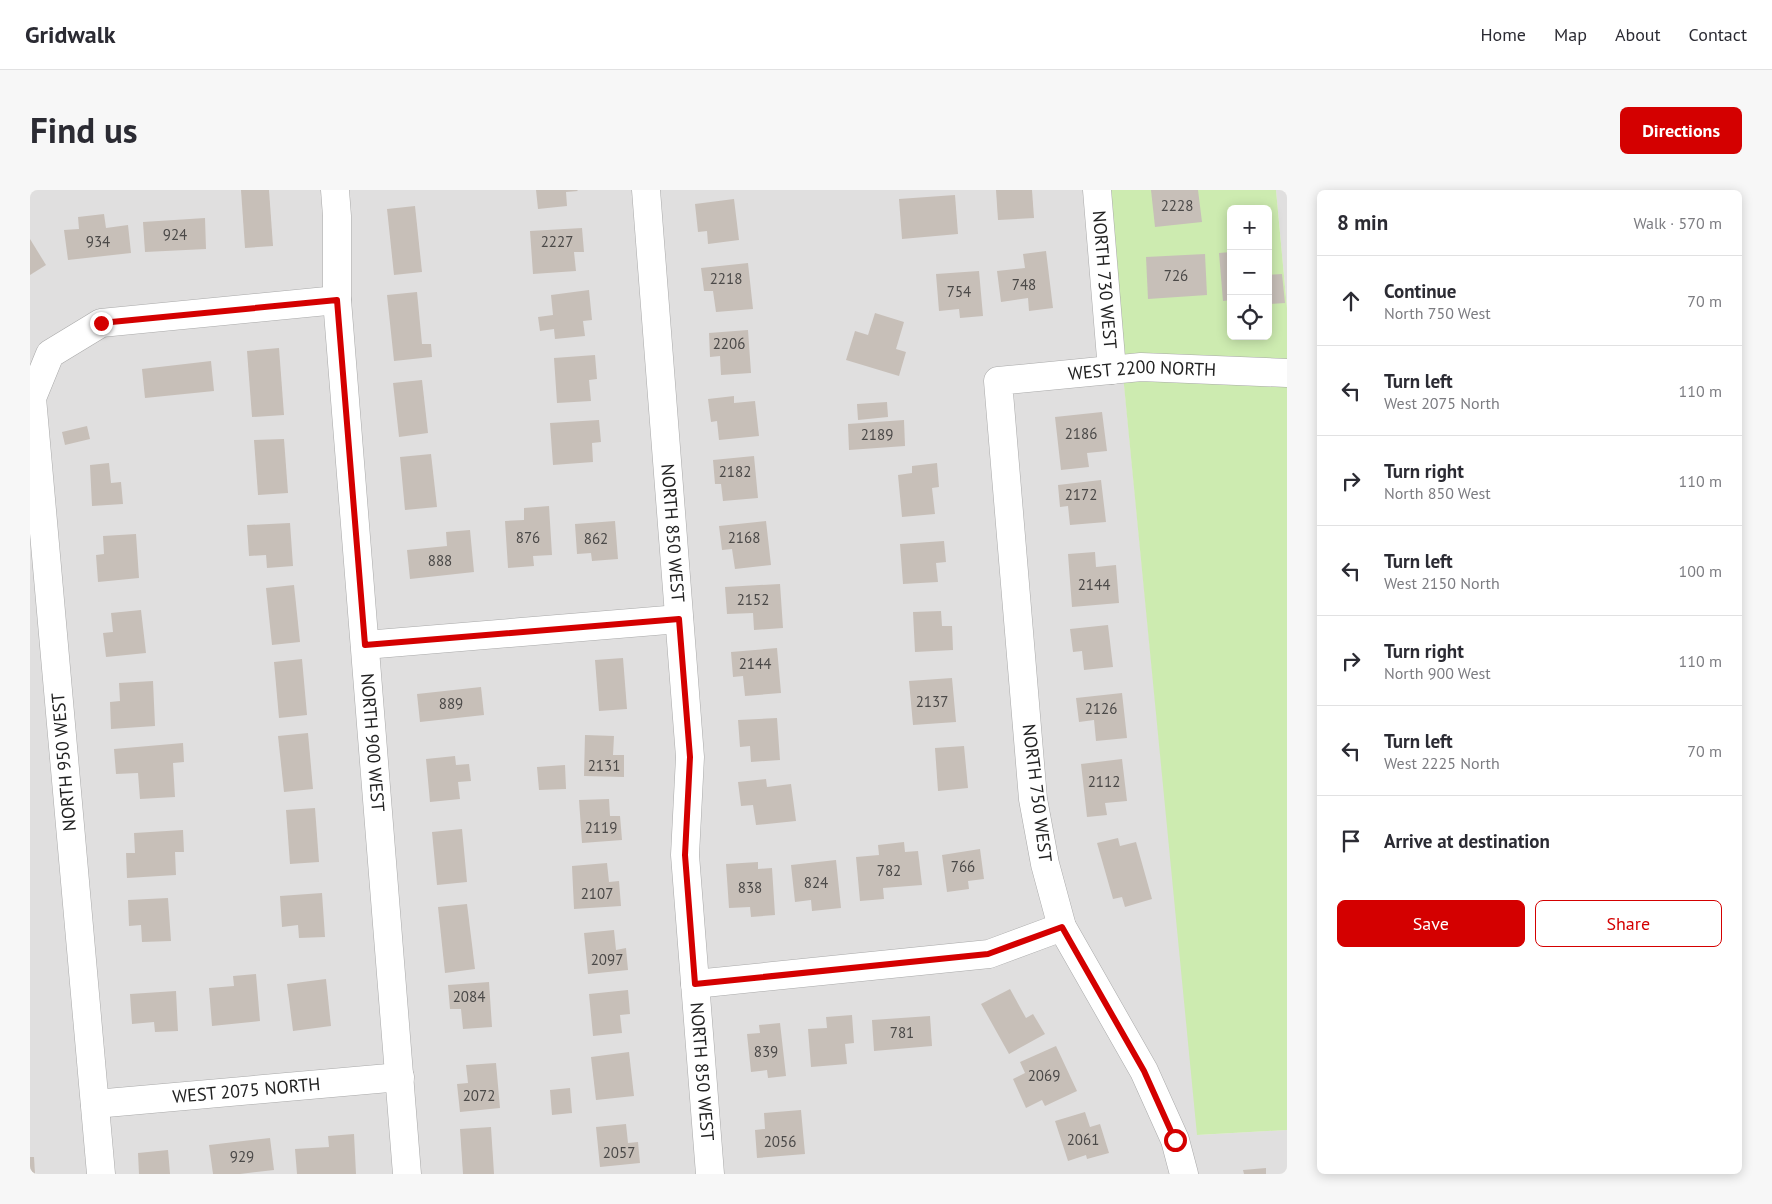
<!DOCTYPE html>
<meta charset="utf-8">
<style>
body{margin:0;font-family:"PT Sans",sans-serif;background:#f7f7f7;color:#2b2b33}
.controls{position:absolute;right:15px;top:15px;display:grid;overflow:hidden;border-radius:8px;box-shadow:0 2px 12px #0003}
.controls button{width:45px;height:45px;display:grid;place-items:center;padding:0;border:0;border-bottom:1px solid #e1e1e2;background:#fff;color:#2b2b33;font:25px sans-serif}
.stop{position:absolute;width:15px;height:15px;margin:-11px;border:4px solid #d40000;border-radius:50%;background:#fff}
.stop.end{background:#d40000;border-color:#fff;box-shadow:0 1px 5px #0008}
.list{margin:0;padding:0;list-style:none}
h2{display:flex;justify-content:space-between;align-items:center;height:65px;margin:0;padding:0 20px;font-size:21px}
h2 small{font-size:16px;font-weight:400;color:#7c7c81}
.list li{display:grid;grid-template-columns:32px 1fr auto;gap:15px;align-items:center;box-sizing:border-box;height:90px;padding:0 20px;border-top:1px solid #e1e1e2}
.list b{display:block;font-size:19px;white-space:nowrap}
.list p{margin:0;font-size:16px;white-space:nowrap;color:#7c7c81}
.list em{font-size:16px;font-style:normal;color:#7c7c81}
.actions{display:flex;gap:10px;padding:15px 20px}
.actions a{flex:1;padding:11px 0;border:1px solid #d40000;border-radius:8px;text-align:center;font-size:18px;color:#d40000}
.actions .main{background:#d40000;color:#fff}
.icon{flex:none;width:28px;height:28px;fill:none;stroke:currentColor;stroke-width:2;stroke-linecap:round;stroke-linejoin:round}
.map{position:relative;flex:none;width:1257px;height:984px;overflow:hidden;border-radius:8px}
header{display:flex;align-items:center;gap:30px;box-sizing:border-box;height:70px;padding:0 25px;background:#fff;border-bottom:1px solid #e1e1e2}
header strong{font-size:24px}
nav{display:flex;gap:28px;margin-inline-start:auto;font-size:18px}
.intro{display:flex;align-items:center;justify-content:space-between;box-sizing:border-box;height:120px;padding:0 30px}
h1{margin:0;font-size:35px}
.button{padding:12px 22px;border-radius:8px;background:#d40000;color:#fff;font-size:18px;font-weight:700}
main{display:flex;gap:30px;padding:0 30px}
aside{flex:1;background:#fff;border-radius:8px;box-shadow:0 2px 12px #0003}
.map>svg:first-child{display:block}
</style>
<header>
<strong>Gridwalk</strong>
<nav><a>Home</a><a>Map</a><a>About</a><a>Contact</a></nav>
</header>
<div class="intro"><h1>Find us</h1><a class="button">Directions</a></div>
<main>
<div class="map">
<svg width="1257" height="984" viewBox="0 0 1257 984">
<rect width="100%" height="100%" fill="#f2efe9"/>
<!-- residential -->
<g fill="#e0dfdf">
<path d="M0 0H1075L1168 945 1257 940V984H0Z"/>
<path d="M1246 0H1257V118Z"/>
</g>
<!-- grass -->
<path fill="#cdebb0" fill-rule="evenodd" d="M1075 0H1246L1257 118V940L1167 945ZM1201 19H1238V146H1201Z"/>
<!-- building -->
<g fill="#c7bfb8">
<path d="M211 0H239L243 56 215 58Z"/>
<path d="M506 0H547L548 1 536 2 537 16 508 19Z"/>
<path d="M966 0H1002L1004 28 968 30Z"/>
<path d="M1121 0H1168L1172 32 1125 37Z"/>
<path d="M925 5 928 44 872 49 869 9Z"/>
<path d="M704 9 709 50 678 54 677 41 668 42 665 14Z"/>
<path d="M385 16 392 82 364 85 357 19Z"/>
<path d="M74 24 76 38 98 35 101 63 38 70 34 40 49 39 48 27Z"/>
<path d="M175 28 176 59 115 62 113 32Z"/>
<path d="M552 38 554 62H544L546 81 503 84 500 41Z"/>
<path d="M0 49 16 75 0 85Z"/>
<path d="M1016 61 1023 118 999 121 998 108 971 112 967 81 995 78 993 64Z"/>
<path d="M1201 62V110L1193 111 1189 63Z"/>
<path d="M1175 64 1177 105 1118 109 1116 67Z"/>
<path d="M718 73 723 119 686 122 683 101H674L671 78Z"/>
<path d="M949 81 953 126 930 128 929 119 909 121 906 84Z"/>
<path d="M1252 84 1255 113 1238 114V85Z"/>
<path d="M559 100 562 130 553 131 555 146 525 149 524 139 510 141 508 127 523 125 521 105Z"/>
<path d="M387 102 392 154H401L402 167 364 171 357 105Z"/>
<path d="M845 123 874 132 866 159 876 162 869 186 816 170 825 141 838 145Z"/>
<path d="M718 140 721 183 691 185 690 166 680 167 679 143Z"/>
<path d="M249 158 254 225 222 227 217 161Z"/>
<path d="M565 165 567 189 559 190 561 211 527 213 524 168Z"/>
<path d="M181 171 184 201 115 208 112 179Z"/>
<path d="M392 190 398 243 369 247 363 193Z"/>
<path d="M704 206V213L725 211 729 246 689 250 687 231 681 232 678 209Z"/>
<path d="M857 212 858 227 828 230 827 214Z"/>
<path d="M1072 222 1077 261 1057 263 1059 277 1031 280 1025 227Z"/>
<path d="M569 230 571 252 562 253 563 272 523 275 520 233Z"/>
<path d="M874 230 875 256 819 260 818 234Z"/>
<path d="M57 236 60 249 35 255 32 242Z"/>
<path d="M254 249 258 303 228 305 224 250Z"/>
<path d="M401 264 407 317 375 320 370 267Z"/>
<path d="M724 266 728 308 693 311 691 294H685L683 270Z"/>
<path d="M79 273 81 293 91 292 93 314 62 316 60 275Z"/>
<path d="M907 273 909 297 902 298 905 324 872 327 868 285 882 283V276Z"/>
<path d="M1071 290 1076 332 1040 335 1038 316 1030 317 1028 295Z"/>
<path d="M519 316 522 365 503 366 504 376 478 378 475 331 494 330V318Z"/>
<path d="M585 331 588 369 562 371 561 363 547 364 545 334Z"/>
<path d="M736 331 741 375 705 379 702 359 692 360 689 336Z"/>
<path d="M260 333 263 376 237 378 236 365 219 366 217 335Z"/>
<path d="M440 340 444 382 380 389 377 360 417 356 416 342Z"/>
<path d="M106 344 109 388 68 392 66 365 74 364 73 346Z"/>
<path d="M914 351 916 372 906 373 908 392 873 394 870 354Z"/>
<path d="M1065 362 1066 377 1086 375 1089 413 1042 417 1038 364Z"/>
<path d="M750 394 753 438 724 440 723 423 697 424 695 397Z"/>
<path d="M264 395 270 452 242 455 236 398Z"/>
<path d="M111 420 116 463 76 467 73 443 83 442 81 423Z"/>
<path d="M911 421 912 436H922L923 460 885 462 883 422Z"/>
<path d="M1078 435 1083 477 1054 480 1052 461 1043 462 1040 439Z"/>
<path d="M747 458 751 503 715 506 713 486 703 487 701 462Z"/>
<path d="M593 468 597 519 569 521 565 470Z"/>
<path d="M272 469 277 525 249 528 244 472Z"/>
<path d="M922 488 926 532 883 535 879 491Z"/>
<path d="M123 491 125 536 81 539 80 512 90 511 89 493Z"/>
<path d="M451 497 454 525 390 532 387 504Z"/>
<path d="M1092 503 1097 548 1066 551 1064 530 1049 532 1046 508Z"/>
<path d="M747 528 750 570 721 572 720 556 710 557 708 530Z"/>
<path d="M278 543 283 599 254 602 248 546Z"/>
<path d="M555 545 584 546 583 565H594V587L554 586Z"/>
<path d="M153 553 154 572 143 573 145 607 110 609 108 583 86 584 84 559Z"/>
<path d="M934 556 938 598 908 601 905 558Z"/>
<path d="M425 566 426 575 439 574 441 591 428 592 430 609 400 612 396 569Z"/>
<path d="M1092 569 1097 611 1075 613 1077 625 1057 627 1051 574Z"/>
<path d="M535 575 536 599 509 600 507 577Z"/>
<path d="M736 589 737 597 761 594 766 631 726 635 723 615 711 616 708 592Z"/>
<path d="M579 609 580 626H590L592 650 552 653 549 610Z"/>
<path d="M285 618 289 672 260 674 256 620Z"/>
<path d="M432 639 437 692 407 695 402 642Z"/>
<path d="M153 640 154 662H145L146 685 97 688 96 663H105L104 643Z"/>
<path d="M1088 648 1090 656 1106 652 1122 709 1095 717 1092 707 1083 709 1067 653Z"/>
<path d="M874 652 875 662 888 661 892 695 853 698 854 709 830 711 826 667 849 665 848 655Z"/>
<path d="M950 659 954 689 938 691 939 699 917 702 912 665Z"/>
<path d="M806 670 811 718 782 721 781 710 765 712 761 675Z"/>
<path d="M728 672V679L742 678 745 725 721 727 720 717 699 718 696 674Z"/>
<path d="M577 673 579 692 589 691 591 716 544 719 542 676Z"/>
<path d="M292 703 295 747 269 748 268 735 252 737 250 706Z"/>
<path d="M138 708 141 751 112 752 111 735 99 736 98 710Z"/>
<path d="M437 714 445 779 415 783 408 717Z"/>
<path d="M584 740 586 760 596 758 598 780 558 784 554 743Z"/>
<path d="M226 784 230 831 182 836 179 798 204 796 203 786Z"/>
<path d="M296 789 301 836 263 841 257 794Z"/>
<path d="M459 792 462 837 433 839 431 819H420L418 795Z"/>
<path d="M980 799 996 828 1003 824 1015 844 979 864 951 814Z"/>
<path d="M598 800 600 824 590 825 592 843 563 846 559 804Z"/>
<path d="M146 801 148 841 125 842 124 832 102 834 100 804Z"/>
<path d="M822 825 824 853 815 854 817 874 781 877 778 839 797 838 796 827Z"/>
<path d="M900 826 902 856 844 861 842 830Z"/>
<path d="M750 833 756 886 738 888 737 880 721 882 717 844 730 843 729 835Z"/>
<path d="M1026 856 1047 901 1015 916 1012 910 996 918 983 889 995 883 990 872Z"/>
<path d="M599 862 604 906 566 910 561 867Z"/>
<path d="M466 873 470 918 430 922 427 894 438 893 436 875Z"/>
<path d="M540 898 542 923 522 925 520 900Z"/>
<path d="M771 920 775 964 727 968 725 940 735 939 734 923Z"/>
<path d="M1055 922 1060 937 1070 934 1079 963 1057 969 1056 965 1038 971 1025 931Z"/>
<path d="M596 934 598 953 608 952 610 973 570 977 566 937Z"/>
<path d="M461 937 464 984H433L430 939Z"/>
<path d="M324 944 326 984H267L265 959 299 957 298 946Z"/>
<path d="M240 948 244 980 210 984H183L179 955Z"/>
<path d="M138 960 140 984H109L108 963Z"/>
<path d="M0 967H4L5 984H0Z"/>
<path d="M1236 978V984H1214L1213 980Z"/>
</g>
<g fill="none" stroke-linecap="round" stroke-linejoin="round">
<defs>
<g id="minor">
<path id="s1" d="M305 0 307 26V110L377 984"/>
<path id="s2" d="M616 0 660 567 655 665 680 984"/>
<path id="s3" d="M1067 0 1082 180"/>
<path d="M335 455 649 429"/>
<path d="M665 794 959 764 1032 737"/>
<path id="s4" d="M65 914 370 887"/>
<path d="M71 984 2 208 20 164 71 133 307 110"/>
<path id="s5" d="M1154 984 1145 950 1114 881 1032 737 1015 674 1003 609 968 191 1111 177 1257 183"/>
</g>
</defs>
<!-- minor casing -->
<use href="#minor" stroke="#a9a9a9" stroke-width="29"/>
<!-- minor -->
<use href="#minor" stroke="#fff" stroke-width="28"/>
</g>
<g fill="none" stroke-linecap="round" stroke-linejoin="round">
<!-- route -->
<path stroke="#d40000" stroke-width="6" d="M71 133 307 110 335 455 649 429 660 567 655 665 665 794 958 764 1032 737 1114 881 1145 950"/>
</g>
<g text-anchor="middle" stroke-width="4" stroke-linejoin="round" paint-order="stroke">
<!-- number labels -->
<g font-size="15" fill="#4b4948">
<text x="1147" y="21">2228</text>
<text x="145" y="50">924</text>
<text x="68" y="57">934</text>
<text x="527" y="57">2227</text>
<text x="1146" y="91">726</text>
<text x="696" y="94">2218</text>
<text x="994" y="100">748</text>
<text x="929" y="107">754</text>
<text x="699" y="159">2206</text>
<text x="1051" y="249">2186</text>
<text x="847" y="250">2189</text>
<text x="705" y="287">2182</text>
<text x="1051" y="310">2172</text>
<text x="498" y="353">876</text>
<text x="714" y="353">2168</text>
<text x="566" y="354">862</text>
<text x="410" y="376">888</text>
<text x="1064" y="400">2144</text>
<text x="723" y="415">2152</text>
<text x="725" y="479">2144</text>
<text x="902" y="517">2137</text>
<text x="421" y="519">889</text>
<text x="1071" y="524">2126</text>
<text x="574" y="581">2131</text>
<text x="1074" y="597">2112</text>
<text x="571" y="643">2119</text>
<text x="933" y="682">766</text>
<text x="859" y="686">782</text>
<text x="786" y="698">824</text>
<text x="720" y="703">838</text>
<text x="567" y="709">2107</text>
<text x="577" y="775">2097</text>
<text x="439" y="812">2084</text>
<text x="872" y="848">781</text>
<text x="736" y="867">839</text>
<text x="1014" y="891">2069</text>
<text x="449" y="911">2072</text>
<text x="1053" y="955">2061</text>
<text x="750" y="957">2056</text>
<text x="589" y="968">2057</text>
<text x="212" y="972">929</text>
</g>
<!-- street labels -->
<g font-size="18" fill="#222" stroke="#fff">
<text dy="6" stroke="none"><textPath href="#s3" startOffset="90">NORTH 730 WEST</textPath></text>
<text dy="6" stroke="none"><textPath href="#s5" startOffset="972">WEST 2200 NORTH</textPath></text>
<text dy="6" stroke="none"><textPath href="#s2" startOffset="344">NORTH 850 WEST</textPath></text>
<text dy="6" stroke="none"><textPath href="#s1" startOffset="554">NORTH 900 WEST</textPath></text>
<text transform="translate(34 572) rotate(-95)" y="6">NORTH 950 WEST</text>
<text transform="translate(1007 603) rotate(83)" y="6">NORTH 750 WEST</text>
<text dy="6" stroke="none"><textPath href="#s2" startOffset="884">NORTH 850 WEST</textPath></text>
<text dy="6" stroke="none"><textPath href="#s4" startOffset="152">WEST 2075 NORTH</textPath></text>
</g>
</g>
</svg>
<div class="controls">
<button>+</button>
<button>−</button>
<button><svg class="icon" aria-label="locate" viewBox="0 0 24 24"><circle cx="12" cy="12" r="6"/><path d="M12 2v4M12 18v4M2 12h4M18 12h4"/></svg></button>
</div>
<div class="stop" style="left:1145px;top:950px"></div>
<div class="stop end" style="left:71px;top:133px"></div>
</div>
<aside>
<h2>8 min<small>Walk · 570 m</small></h2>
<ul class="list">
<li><svg class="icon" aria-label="ahead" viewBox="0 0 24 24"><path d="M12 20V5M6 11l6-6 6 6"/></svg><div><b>Continue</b><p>North 750 West</p></div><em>70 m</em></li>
<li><svg class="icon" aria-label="left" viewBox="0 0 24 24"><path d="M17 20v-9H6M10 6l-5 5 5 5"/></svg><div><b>Turn left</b><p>West 2075 North</p></div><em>110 m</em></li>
<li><svg class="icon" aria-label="right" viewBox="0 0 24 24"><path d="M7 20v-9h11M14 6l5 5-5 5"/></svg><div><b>Turn right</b><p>North 850 West</p></div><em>110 m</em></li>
<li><svg class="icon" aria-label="left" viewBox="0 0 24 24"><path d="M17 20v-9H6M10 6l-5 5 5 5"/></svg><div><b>Turn left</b><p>West 2150 North</p></div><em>100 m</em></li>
<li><svg class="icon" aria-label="right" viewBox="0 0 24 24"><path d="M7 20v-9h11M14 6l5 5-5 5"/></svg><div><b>Turn right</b><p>North 900 West</p></div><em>110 m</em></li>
<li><svg class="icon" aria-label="left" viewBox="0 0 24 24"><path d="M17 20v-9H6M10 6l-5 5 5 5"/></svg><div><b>Turn left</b><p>West 2225 North</p></div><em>70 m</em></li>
<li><svg class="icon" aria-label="arrive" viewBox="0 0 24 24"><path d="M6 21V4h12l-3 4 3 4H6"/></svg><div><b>Arrive at destination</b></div></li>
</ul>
<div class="actions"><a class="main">Save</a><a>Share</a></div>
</aside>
</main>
